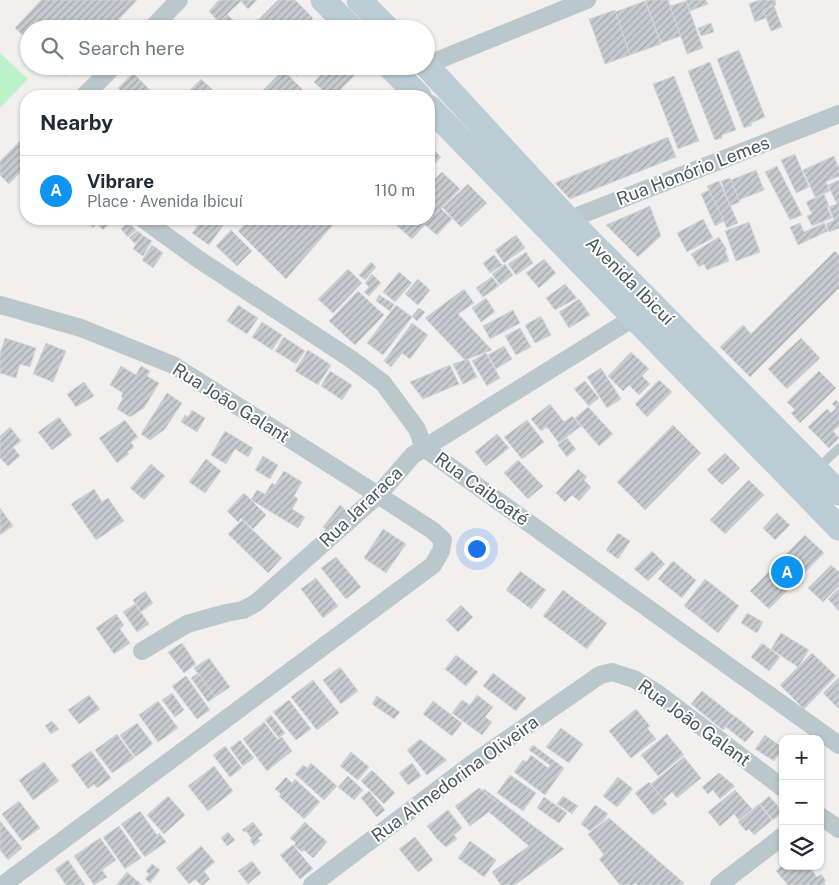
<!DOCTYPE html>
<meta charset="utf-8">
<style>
body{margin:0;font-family:"Public Sans",sans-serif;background:#f2f2f3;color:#1f2937}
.controls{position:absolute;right:15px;bottom:15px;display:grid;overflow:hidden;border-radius:10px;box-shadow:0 1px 4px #0004}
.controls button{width:45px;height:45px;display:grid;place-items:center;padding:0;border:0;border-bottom:1px solid #e0e1e3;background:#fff;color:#1f2937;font:25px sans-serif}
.you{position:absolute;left:476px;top:548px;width:18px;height:18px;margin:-12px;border:4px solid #fff;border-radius:50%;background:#1a73e8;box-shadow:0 0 0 8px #1a73e833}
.badge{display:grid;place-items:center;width:32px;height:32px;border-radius:50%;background:#0b95f0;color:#fff;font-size:16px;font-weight:700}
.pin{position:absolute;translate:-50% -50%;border:2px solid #fff;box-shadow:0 1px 5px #0006}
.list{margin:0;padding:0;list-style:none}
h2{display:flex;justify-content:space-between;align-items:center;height:65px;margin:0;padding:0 20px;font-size:21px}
h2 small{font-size:16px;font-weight:400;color:#747a83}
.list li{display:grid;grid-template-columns:32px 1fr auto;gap:15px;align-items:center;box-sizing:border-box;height:70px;padding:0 20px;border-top:1px solid #e0e1e3}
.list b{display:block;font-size:19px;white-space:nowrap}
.list p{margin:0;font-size:16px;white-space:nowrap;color:#747a83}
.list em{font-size:16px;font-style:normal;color:#747a83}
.icon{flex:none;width:28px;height:28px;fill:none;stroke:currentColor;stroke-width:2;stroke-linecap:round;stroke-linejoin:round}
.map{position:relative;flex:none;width:839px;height:885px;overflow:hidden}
.search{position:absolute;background:#fff;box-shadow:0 1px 4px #0004;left:20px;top:20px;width:415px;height:55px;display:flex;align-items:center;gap:12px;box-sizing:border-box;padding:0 18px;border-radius:28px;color:#747a83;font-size:19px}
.panel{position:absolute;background:#fff;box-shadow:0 1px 4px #0004;left:20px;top:90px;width:415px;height:135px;border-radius:20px}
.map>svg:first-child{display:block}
</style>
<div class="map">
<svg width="839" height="885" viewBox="0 0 839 885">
<defs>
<pattern id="building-hatch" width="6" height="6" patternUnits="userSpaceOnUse" patternTransform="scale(1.25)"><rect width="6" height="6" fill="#c6cbcf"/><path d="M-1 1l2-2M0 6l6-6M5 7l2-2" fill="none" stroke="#a3a8ab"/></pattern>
</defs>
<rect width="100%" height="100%" fill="#f2efef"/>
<!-- pitch -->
<path fill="#baf3c7" d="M0 53 28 79 0 108Z"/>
<!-- building -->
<g fill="url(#building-hatch)" stroke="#d3d7db">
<path d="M41 0H137L110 29H29V41L15 28Z"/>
<path d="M219 0H242L219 22 209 11Z"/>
<path d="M242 0H257L248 9 241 1Z"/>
<path d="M278 0H295L313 18 302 29H249Z"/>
<path d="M645 0H668L681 36 661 43Z"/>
<path d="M686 0H706L708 4 690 11Z"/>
<path d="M759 0H775L776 5 763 10 766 18 755 22 749 4Z"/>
<path d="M645 1 661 44 630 55 615 12Z"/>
<path d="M686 1 703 48 687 54 670 6Z"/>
<path d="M774 6 782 27 771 31 763 10Z"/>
<path d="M615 10 630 55 605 64 589 19Z"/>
<path d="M227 14 238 25 234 29H226L219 22Z"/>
<path d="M711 23 714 32 701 36 698 28Z"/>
<path d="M739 50 765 117 751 123 752 125 744 128 717 59Z"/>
<path d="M710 62 736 130 722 135V138L715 140 688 71Z"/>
<path d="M55 66H75L66 76Z"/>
<path d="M290 66H305L306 67 297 76 288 68Z"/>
<path d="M329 66H350L357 73 334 96H329L314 82Z"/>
<path d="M283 70 302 89 294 96H257Z"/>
<path d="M133 73 156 96H127L118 88Z"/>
<path d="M674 76 699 141 678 149 653 84Z"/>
<path d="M201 79 219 96H184Z"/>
<path d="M26 135V166L9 184 0 175V161Z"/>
<path d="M668 137 676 157 570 199 555 183Z"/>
<path d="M429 145 441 157 429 170Z"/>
<path d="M795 154 809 187 796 193 781 160Z"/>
<path d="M834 156 839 169V176L826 182 830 191 815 197 803 170Z"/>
<path d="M777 166 802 215 790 220 765 172Z"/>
<path d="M756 170 764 190 739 200 731 180Z"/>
<path d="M442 172 460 189 441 209 452 219 437 235 425 225 412 239 397 226 403 219H429V185Z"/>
<path d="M730 178 740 202 730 206 721 181Z"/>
<path d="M839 180V228L829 232 826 224 834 220 829 207 837 204 828 185Z"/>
<path d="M719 181 738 223 727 228 707 186Z"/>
<path d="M468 184 487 203 461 227 443 208Z"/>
<path d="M709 190 724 221 715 226 701 194Z"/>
<path d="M824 194 829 206 827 207 832 218 812 226 807 216 812 214 806 202Z"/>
<path d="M650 206 661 236 638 257 606 225Z"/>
<path d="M85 219H102L93 228Z"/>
<path d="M102 219H114L103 230 97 224Z"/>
<path d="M203 219H228L209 245 192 233Z"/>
<path d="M250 219H296L261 254 238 231Z"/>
<path d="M296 219H338L286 279 261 254Z"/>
<path d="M703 219 713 238 687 252 677 233Z"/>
<path d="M128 222 136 230 128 237 121 229Z"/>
<path d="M749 222 760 252 736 261 725 231Z"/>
<path d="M800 223 804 232 824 223 828 231 798 245 790 227Z"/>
<path d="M231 230 252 251 237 266 216 246Z"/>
<path d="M137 231 142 234 136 244 129 238Z"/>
<path d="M142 235 152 241 143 256 133 249Z"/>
<path d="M516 235 525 248 504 263 495 250Z"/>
<path d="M719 237 727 250H725L729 261 707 270 704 264 699 267 691 254Z"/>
<path d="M152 245 163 253 153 268 142 260Z"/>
<path d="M835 251 839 255V288L750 377 720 347 743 325 751 334Z"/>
<path d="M526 252 533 263 516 275 508 264Z"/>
<path d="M494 255 502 265 490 273 483 263Z"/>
<path d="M544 259 556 273 539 288 526 273Z"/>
<path d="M371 262 376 267 365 280 359 275Z"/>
<path d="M505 264 513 275 500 285 492 274Z"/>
<path d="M348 269 362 283 333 313 318 299Z"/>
<path d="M399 272 412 283 395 302 383 292Z"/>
<path d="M372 274 381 283 369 296 364 292 369 287 365 283Z"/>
<path d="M492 277 499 286 483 297 476 288Z"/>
<path d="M418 279 430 290 418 305 405 294Z"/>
<path d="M565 284 577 298 555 310 546 298Z"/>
<path d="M464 289 474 303 458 314 492 350 465 360 425 318Z"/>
<path d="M358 291 384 315 355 345 329 321Z"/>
<path d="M379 295 394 304 390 311 376 301Z"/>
<path d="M486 298 495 312 481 322 472 308Z"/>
<path d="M579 299 590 315 569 328 559 312Z"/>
<path d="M238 305 258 318 247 334 227 321Z"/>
<path d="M396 305 412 317 383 355 367 343Z"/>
<path d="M419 308 425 312 417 321 412 316Z"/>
<path d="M513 310 520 323 490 339 483 326Z"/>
<path d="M541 316 551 335 535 343 525 325Z"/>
<path d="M262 322 282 335 272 350 252 337Z"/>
<path d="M412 323 428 335 410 359 402 353 391 367 384 361Z"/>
<path d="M520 328 531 347 516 355 505 336Z"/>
<path d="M284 337 305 351 296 364 275 351Z"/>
<path d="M5 338 36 348 30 367 20 364 16 378 0 373V354Z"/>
<path d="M801 338 820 358 787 389 768 369Z"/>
<path d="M46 343 66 351 53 382 33 374Z"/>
<path d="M504 346 512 359 496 369 488 355Z"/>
<path d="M308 350 331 365 318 385 295 371Z"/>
<path d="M631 352 649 369 642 376 650 384 639 395 629 385 623 391 608 376Z"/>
<path d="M486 353 500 378 487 386 472 361Z"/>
<path d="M468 359 477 377 463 384 453 364Z"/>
<path d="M450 365 459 384 423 399 410 382Z"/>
<path d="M121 366 136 375 141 366 150 371 147 376 159 383 144 408 130 417 117 409 123 398 121 397 123 393 110 385Z"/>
<path d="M601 368 621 399 607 408 587 377Z"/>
<path d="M330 371 352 385 342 400 321 386Z"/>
<path d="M819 371 836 388 800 423 791 413 795 410 787 402Z"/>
<path d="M659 380 672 392 647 417 635 404Z"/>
<path d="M585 381 599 398 589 406 574 389Z"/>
<path d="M84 382 94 396 76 407 67 394Z"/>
<path d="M167 393 182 403 165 429 150 440 141 434Z"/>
<path d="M836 400 839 403V426L833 431 839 438 829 448 808 427 827 409 831 413 836 408 832 404Z"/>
<path d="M550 404 564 422 572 416 581 426 559 443 547 427 541 431 531 419Z"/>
<path d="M588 407 613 434 599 446 575 418Z"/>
<path d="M192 410 205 418 197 432 181 422 185 415 188 417Z"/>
<path d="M59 417 72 435 52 450 38 432Z"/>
<path d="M125 420 138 437 131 442 134 447 127 452 129 454 117 463 99 438Z"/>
<path d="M527 420 544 442 522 459 504 437Z"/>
<path d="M673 425 701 453 645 510 617 482Z"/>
<path d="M10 427 21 441 13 447 20 456 8 466 0 458V436Z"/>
<path d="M225 431 253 448 248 457 235 449 226 464 211 455Z"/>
<path d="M497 434 509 448 486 466 475 452Z"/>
<path d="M567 438 576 449 567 457 558 445Z"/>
<path d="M725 453 740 468 722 485 707 470Z"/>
<path d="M263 456 278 465 270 479 255 470Z"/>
<path d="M206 459 221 471 205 493 189 482Z"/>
<path d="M518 460 543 486 528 499 504 473Z"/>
<path d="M151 464 165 476 144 500 130 488Z"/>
<path d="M578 469 587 477 584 480 591 487 579 501 572 495 565 502 556 493Z"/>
<path d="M284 471 302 482 294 496 298 499 292 509 305 517 298 528 251 500 257 490 265 494 272 483 275 485Z"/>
<path d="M749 480 764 495 725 534 710 520Z"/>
<path d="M94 489 102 502 108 498 124 521 96 540 71 504Z"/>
<path d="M244 493 266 515 253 529 241 518 238 522 227 511Z"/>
<path d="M340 505 349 513 332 534 323 527Z"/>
<path d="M0 508 13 526 0 535Z"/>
<path d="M777 513 790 525 775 540 763 528Z"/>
<path d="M242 520 282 558 268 573 228 534Z"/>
<path d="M383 529 406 544 386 573 364 558Z"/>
<path d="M618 533 630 541 618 559 606 550Z"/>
<path d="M805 535 824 553 769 609 750 591Z"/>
<path d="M652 551 665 564 648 581 634 569Z"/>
<path d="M336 557 361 587 346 599 321 568Z"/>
<path d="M673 561 696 580 682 598 658 579Z"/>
<path d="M831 565 839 572V586L823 602 808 588Z"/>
<path d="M520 571 546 590 531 609 506 590Z"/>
<path d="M316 578 338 606 323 618 301 589Z"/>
<path d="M705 579 718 589 697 616 684 606Z"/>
<path d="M839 588V611L828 599Z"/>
<path d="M718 589 739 606 718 633 697 616Z"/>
<path d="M563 590 607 623 587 649 543 616Z"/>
<path d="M145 591 153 603 141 612 133 600Z"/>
<path d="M135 604 149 624 137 632 123 612Z"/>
<path d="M461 605 473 617 458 632 446 620Z"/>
<path d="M747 613 763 622 757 633 741 623Z"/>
<path d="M116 614 124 625 120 629 130 643 114 654 96 628Z"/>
<path d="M781 633 809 650 798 667 771 649Z"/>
<path d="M182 643 196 664 184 673 168 652Z"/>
<path d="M762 643 780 657 769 671 751 657Z"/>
<path d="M812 653 836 676 804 709 780 685Z"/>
<path d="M456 655 478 672 466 686 445 669Z"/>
<path d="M209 658 230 687 215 697 194 668Z"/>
<path d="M340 667 358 691 341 704 323 680Z"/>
<path d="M198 673 215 697 208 702 191 678Z"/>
<path d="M493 673 526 698 516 711 483 686Z"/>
<path d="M186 676 210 710 197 719 172 686Z"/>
<path d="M839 677V709L823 693Z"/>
<path d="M313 680 339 713 317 730 291 697Z"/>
<path d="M702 691 734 716 723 730 691 704Z"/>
<path d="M172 693 184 710 175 717 162 700Z"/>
<path d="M89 695 100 709 79 724 68 710Z"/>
<path d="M477 695 493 707 485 717 492 722 482 735 452 713 462 700 470 705Z"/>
<path d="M377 696 400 712 394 719 372 704Z"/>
<path d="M289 700 311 729 296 740 273 712Z"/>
<path d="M158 701 178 728 158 742 139 715Z"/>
<path d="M433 701 462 723 452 736 423 714Z"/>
<path d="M636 709 650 726 647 728 656 739 631 758 609 731Z"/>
<path d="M271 715 285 733 279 738 265 720Z"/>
<path d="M735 716 754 732 745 742 726 727Z"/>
<path d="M52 721 59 729 51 734 45 726Z"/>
<path d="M264 722 278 740 282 737 292 751 267 771 243 739Z"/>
<path d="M137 723 153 744 135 757 120 735Z"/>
<path d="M561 728 583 744 569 763 546 747Z"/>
<path d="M117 734 134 758 112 773 95 750Z"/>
<path d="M667 734 684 755 658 776 641 755Z"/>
<path d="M765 735 783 748 774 761 755 749Z"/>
<path d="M420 739 447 760 427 775 407 750Z"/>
<path d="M240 740 254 758 243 766 230 748Z"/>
<path d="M533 745 564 768 545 795 514 772 523 760 526 762 531 755 548 768 550 765 529 750Z"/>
<path d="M225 746 242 768 230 777 213 755Z"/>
<path d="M91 751 111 778 97 788 94 784 88 789 71 765Z"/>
<path d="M351 752 369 767 358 780 340 766Z"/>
<path d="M684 757 701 778 677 798 672 792 663 800 651 784Z"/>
<path d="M44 762 59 781 33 800 19 780Z"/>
<path d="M311 763 337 786 324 800 295 774 303 765 307 768Z"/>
<path d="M412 763 421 776 408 785 399 773Z"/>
<path d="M214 766 233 791 208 811 188 786Z"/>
<path d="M372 770 395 793 384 804 361 781Z"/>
<path d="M719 773 735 786 720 799 713 790 708 794 702 787Z"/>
<path d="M510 775 536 793 523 811 497 793Z"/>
<path d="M348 776 363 790 354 800 338 787Z"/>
<path d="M286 777 292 783 295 779 320 802 304 819 279 796 281 794 275 789Z"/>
<path d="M618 777 633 789 617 807 603 796Z"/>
<path d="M649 782 667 804 653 815 635 793Z"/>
<path d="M479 788 499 804 470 826 455 806Z"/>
<path d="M484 789 564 849 515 885H501L492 872 529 846 489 812 499 804 483 791Z"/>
<path d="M735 790 752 809 739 820 734 814 720 826 708 812Z"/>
<path d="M369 791 385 810 377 817 361 798Z"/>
<path d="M168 796 185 815 164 834 147 815Z"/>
<path d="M563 796 578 806 572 814 557 804Z"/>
<path d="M769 796 783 812 773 820 760 804Z"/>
<path d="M544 797 567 813 559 823 537 808Z"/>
<path d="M19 801 40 828 22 841 2 814Z"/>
<path d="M759 804 772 820 754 835 749 829 746 831 738 822Z"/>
<path d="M595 805 608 814 603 821 590 831 581 824Z"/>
<path d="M448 810 462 828 454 835 457 839 446 847 437 839 427 826Z"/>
<path d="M140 811 157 835 159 833 166 842 145 857 121 824Z"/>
<path d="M609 818 684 883 681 885H638L636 883 633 885H620L599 859 604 855 588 834Z"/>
<path d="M0 821 22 848 8 860 0 850Z"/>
<path d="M253 822 263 835 258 838 260 841 254 846 250 840 252 839 246 831 244 832 242 830Z"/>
<path d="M305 822 327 842 313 858 304 850 302 852 294 845 296 843 290 838Z"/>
<path d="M119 826 141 858 125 869 103 837Z"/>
<path d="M228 832 235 840 227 846 221 838Z"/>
<path d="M415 837 433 860 418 872 399 849Z"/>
<path d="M100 838 116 860 102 870 107 877 94 885 74 856Z"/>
<path d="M470 841 496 860 484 877 458 858Z"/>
<path d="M293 845 313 869 300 879 280 855Z"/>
<path d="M201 846 215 862 204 871 210 879 203 885H201L195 879 189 884 176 868Z"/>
<path d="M68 860 85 885H66L55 869Z"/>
<path d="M252 861 261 873 248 884 238 871Z"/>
<path d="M152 864 160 870 150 883 145 879 149 874 146 871Z"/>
<path d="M783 865 810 866 809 867 817 877 821 874 826 881 824 883 826 885H788L776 871Z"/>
<path d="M127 872 142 885H116Z"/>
</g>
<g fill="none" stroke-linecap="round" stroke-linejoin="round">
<!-- lane -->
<path stroke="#bac7cd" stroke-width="9" d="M817 469 839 448"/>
<!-- street -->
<g stroke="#bac7cd" stroke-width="18">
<path d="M151 29 179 0"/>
<path d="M426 65 587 0"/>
<path d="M84 96 114 66"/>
<path d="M143 219 198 259 351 359 383 383 417 429 424 448 839 745"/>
<path d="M560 223 839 114"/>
<path d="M0 305 81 328 173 365 378 495 432 530 443 540 441 551 433 565 4 884"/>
<path d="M142 651 187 624 226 613 243 610 256 603 378 495 413 455 643 312"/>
<path d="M820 816 839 829"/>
<path d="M312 885 469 766 600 675 612 672 634 679 657 693 783 788"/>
<path d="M719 885 783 836"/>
</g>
<!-- secondary -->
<g stroke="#bbccd5" stroke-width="25">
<path d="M323 0 352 29"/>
<path d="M359 0 388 29"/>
<path d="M426 65 568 219 839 493"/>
<path d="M389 66 419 96"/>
<path d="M429 107 839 528"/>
</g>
</g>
<g text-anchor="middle" stroke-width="4" stroke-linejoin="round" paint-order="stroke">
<!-- street labels -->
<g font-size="18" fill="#46575e" stroke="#fff">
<text transform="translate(693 171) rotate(-21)" y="6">Rua Honório Lemes</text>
<text transform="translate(630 281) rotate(45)" y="6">Avenida Ibicuí</text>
<text transform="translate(231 403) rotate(32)" y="6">Rua João Galant</text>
<text transform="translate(482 489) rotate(36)" y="6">Rua Caiboaté</text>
<text transform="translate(361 507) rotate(-44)" y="6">Rua Jararaca</text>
<text transform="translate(694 723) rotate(36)" y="6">Rua João Galant</text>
<text transform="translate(455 779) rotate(-36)" y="6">Rua Almedorina Oliveira</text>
</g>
</g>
</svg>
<div class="controls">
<button>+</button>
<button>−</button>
<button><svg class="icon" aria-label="layers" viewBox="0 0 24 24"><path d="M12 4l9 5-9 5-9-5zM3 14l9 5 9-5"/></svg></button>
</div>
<div class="you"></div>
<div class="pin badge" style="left:787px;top:572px">A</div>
<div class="search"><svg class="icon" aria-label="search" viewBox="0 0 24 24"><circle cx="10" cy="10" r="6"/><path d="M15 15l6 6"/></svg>Search here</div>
<section class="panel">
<h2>Nearby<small></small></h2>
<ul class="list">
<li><span class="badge">A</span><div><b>Vibrare</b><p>Place · Avenida Ibicuí</p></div><em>110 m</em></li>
</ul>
</section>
</div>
